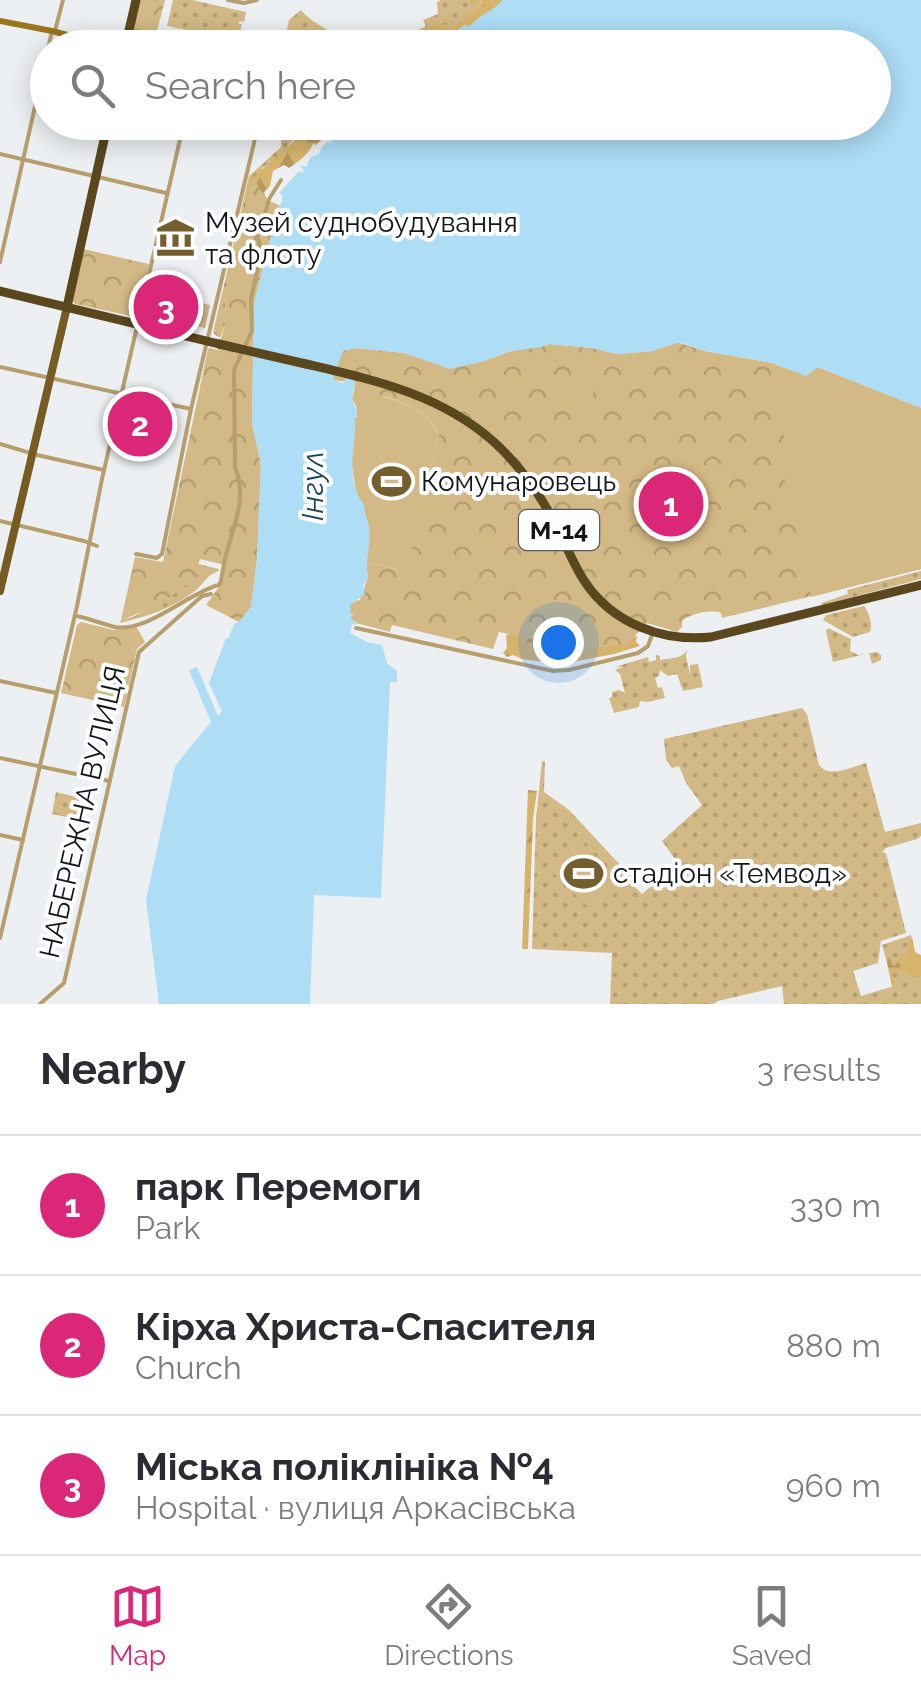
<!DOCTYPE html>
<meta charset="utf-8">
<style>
body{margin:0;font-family:Raleway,sans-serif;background:#f2f2f3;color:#2b2b33}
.you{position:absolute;left:558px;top:642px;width:35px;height:35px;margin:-25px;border:8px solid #fff;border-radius:50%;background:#1a73e8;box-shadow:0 0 0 15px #1a73e833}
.badge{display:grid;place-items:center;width:65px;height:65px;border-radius:50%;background:#db2777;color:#fff;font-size:32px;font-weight:700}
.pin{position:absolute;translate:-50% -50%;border:5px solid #fff;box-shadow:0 2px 10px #0006}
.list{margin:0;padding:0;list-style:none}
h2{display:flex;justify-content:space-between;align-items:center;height:130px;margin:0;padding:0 40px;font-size:42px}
h2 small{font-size:32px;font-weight:400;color:#7c7c81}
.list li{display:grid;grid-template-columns:65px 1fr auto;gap:30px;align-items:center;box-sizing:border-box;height:140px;padding:0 40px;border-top:2px solid #e1e1e2}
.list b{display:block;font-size:38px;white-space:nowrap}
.list p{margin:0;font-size:32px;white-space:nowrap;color:#7c7c81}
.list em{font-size:32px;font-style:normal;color:#7c7c81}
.icon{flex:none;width:55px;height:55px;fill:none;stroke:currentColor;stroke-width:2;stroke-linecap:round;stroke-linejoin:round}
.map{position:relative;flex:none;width:921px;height:1004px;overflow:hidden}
.search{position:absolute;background:#fff;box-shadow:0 5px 25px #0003;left:30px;right:30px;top:30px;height:110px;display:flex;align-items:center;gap:25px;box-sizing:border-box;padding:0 35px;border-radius:55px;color:#7c7c81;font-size:38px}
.sheet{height:550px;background:#fff}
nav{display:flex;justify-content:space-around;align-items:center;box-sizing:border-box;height:140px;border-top:2px solid #e1e1e2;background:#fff;font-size:28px;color:#7c7c81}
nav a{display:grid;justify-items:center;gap:5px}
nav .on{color:#db2777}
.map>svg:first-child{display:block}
</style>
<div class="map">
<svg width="921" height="1004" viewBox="0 0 921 1004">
<defs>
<pattern id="grass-dots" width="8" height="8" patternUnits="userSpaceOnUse" patternTransform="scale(2.5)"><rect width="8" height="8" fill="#d3b985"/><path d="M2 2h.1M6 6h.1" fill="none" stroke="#b49e72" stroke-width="1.8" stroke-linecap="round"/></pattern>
<pattern id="forest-firs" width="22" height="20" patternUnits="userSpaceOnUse" patternTransform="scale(2.5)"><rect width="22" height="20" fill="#d7b46c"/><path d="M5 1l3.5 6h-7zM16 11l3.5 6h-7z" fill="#b89a5d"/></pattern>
<pattern id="park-crowns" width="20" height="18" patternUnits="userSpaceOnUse" patternTransform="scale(2.5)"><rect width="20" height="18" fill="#d3b985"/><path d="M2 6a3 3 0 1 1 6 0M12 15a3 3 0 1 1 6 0" fill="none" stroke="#b49e72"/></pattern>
</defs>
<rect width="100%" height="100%" fill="#edf0f2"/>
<!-- grass -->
<g fill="url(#grass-dots)">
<path d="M173 0H192L246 12 244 22 239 21V24H242L238 41 221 37 219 47H183L186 30 167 26Z"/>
<path d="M441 0H470L469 3 484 2 485 6 450 31 427 29 419 34 418 46 394 48 398 45 396 41 426 26 423 20 438 14 437 2Z"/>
<path d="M301 10C313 26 332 26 343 47L283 48 289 20Z"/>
<path d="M264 123H321L322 128 317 133 305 130 296 135 283 154 262 168 236 241 225 295 226 322 220 338 213 333 249 176 281 147V140L274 134H267L263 137 262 135 259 143Z"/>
<path d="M198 564 219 569V571C206 575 204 584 195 591 173 608 146 617 120 623L121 620 135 616 195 576Z"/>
<path d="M921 571V579L823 605 821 603 848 594 847 590Z"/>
<path d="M864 606C869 612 873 625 870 632L853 637 823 620 826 615Z"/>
<path d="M828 628 851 639 850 651 858 655 877 652 881 655V660L872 664 869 653 833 662 826 631Z"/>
<path d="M687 650 686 656 690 675V665L698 664 703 687 683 691 677 674 668 676 660 670 659 676 655 678 658 688 662 687 665 698 648 702 640 701 639 707 614 713 609 698 612 697V692L619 690 625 693 620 674 615 670 623 667H615L648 657 649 662 656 660V655L660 656V660C671 658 682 659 687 650Z"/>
<path d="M802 708 807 714 819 765C830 779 851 767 866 763L885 832 921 823V836L917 839 886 848 882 852 886 853 906 933 881 941 878 963 853 971 861 996 894 986 882 945 911 935 916 956H921V1004H784L782 986 718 1001 713 1004H610L612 953 532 949 536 819 542 761H545L544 792 569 810 638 884 635 887 642 894 655 883 659 888 693 884 662 841 702 805 686 783 679 766 672 768 666 760 664 739Z"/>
<path d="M56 792 85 799 80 820 52 814Z"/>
</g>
<!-- forest -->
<g fill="url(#forest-firs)">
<path d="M470 0H503L493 11 470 26 462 27 455 32 438 47 412 48 419 44 416 38C424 29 434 21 447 25L450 30C457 24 477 7 484 6L481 1 473 6 469 3Z"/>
<path d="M321 123H339L316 145 313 144C308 155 299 161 289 168L284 165 273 171 270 186 264 192 267 200 224 336 250 177H254C264 166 277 158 287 148 294 141 297 135 305 129L317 133 320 131Z"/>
<path d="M560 620 552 663 522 659 513 655 507 657 503 653 507 648 506 635Z"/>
<path d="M563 620 631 637 637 636 636 642 640 646 614 654 557 665Z"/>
<path d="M528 790 537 791 533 819 528 949H522Z"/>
<path d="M912 937 915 952 921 955V975L916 977 904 970 894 973 892 976 896 984 892 987 886 958 889 957 893 966 896 965 899 958 905 960V957L901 956 909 954 908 941H912Z"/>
</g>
<!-- park -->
<g fill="url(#park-crowns)">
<path d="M138 0H165L153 47H131L129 45Z"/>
<path d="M253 178 267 200 279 205 254 303 252 423 261 464 257 560 251 607 239 622 206 605 223 581 225 565 200 559C198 564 198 569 196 574 186 592 140 614 121 620L135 557 163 562 208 349 210 348 218 350 226 321 225 295 230 265Z"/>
<path d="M83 249 149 264 139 311 135 317 75 304 72 301Z"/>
<path d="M183 299 210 305 205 328 178 322Z"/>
<path d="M677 342 705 351 772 363 793 372 816 368 921 408V569L722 618 721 613C710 609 690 614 682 621V627L677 632 647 623 628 643 584 650 499 632 493 649 392 625 390 632 352 622 350 616 353 615 350 614 349 606 355 601 360 600 368 577 366 565 375 564 399 570 409 563 414 520 418 518 439 435C428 405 383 394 354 391L355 383 333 380 340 354 345 349 357 348 404 353 450 368 484 361 511 351 550 344 592 348 617 354 652 351Z"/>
<path d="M81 622 114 630 136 626 145 642 137 649 124 707 61 693 77 625Z"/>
</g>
<!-- pitch -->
<g fill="#d3b985">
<path d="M779 366 808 376 818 367 921 408V569L811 597 784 476 793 473C785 439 773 401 779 366Z"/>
<path d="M575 372 595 374 592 406 572 404Z"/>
<path d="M358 390C388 398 426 404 439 435L418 518 415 520 417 526 409 563 399 570 376 564 366 565 369 527 356 493 351 459 355 426 351 418 357 417 356 406 352 398 354 391Z"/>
<path d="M576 837 619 880 590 909 547 867Z"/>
</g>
<!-- water -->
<path fill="#aeddf6" d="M503 0H921V408L818 367 806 376 772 363 705 351 680 342 652 351 617 354 592 348 550 344 542 347 511 351 484 361 450 369 404 353 357 348 343 351 333 380 344 383 347 372 350 373 355 383 352 398 358 417 355 418C357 447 343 476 364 505 364 512 368 520 369 528 372 544 364 561 368 578L363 586 365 594 349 606 351 608 350 613 355 615 351 616 350 619 357 622 356 625 352 624 350 633 367 642 382 645 387 663 397 671V682H390L381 898 314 895 310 1004H159L146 900 175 766 211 722 189 670 197 667 218 716 222 711 209 683 226 638 228 639 234 624 239 622 251 607 257 560 261 464 252 423 254 303 279 205 282 202V195L279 193 299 171 301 173 304 171 300 165 306 167 311 157 319 154 321 148 328 141 330 143 338 133 347 130V127L357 123 362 124 365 122H874V48L438 47 464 25 470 26C479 15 493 11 503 0Z"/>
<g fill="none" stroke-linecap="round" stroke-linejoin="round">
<!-- street -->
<g stroke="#b69e6d" stroke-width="4">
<path d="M228 0 244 3 257 0"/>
<path d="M55 31 63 0"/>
<path d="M0 154 166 193"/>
<path d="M0 262 52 31"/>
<path d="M0 367 191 409"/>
<path d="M0 444 37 455 104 470"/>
<path d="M0 521 84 541 97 546"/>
<path d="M136 554 157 558 162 554 191 409 259 122"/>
<path d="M77 616C90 619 103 624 115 627 147 633 191 591 219 585L221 581C223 570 224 559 228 548 235 523 247 494 235 468L234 370 252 331 251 299 261 252 257 233 259 225 265 214 269 199 281 180"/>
<path d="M356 628 553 671 569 670 638 653 648 646 653 632"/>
<path d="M0 681 56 693"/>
<path d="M0 758 109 781"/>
<path d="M0 835 23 840"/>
<path d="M0 938 77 606 102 479 184 122"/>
<path d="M40 1004 64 983 139 652 202 596 211 594"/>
</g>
<!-- secondary -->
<path stroke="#99751e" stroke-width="6" d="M0 21 52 31 117 48"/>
<!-- primary -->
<path stroke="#765c23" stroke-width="8" d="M0 591 67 307"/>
<!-- highway -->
<g stroke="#5a471d" stroke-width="9">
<path d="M125 48 136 0"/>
<path d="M0 291 219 344"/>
<path d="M67 307 108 122"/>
<path d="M306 364C374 380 440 394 494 442 517 463 535 487 550 514 563 536 571 561 585 582 613 624 663 642 711 637L921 585"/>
</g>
<!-- highway-bridge -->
<path stroke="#5a471d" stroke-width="9" d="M219 344 306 364"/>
</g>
<!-- icons -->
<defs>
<symbol id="museum-bare" viewBox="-9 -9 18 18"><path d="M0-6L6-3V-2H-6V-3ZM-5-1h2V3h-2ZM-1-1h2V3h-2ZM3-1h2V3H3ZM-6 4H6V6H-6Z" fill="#755e2e" stroke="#fbfdff" stroke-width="2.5" paint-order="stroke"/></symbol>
<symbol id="stadium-bare" viewBox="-9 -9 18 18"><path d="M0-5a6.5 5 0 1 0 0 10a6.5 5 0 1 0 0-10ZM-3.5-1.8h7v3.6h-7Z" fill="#755e2e" stroke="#fbfdff" stroke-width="2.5" paint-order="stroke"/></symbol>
</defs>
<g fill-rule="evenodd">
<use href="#museum-bare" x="148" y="210" width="55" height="55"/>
<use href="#stadium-bare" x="364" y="454" width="55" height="55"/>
<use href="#stadium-bare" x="556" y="846" width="55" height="55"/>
</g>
<g text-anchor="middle" stroke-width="8" stroke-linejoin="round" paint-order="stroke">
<!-- shield labels -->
<rect fill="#fbfdff" stroke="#595a5b" stroke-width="2.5" x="519" y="510" width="80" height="40" rx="8"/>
<g font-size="25" font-weight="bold" fill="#131415">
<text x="559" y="539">М-14</text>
</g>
<!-- poi labels -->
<g font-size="28" fill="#131415" stroke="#fbfdff" text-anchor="start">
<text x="205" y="232">Музей суднобудування<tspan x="205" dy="32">та флоту</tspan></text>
<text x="421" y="491">Комунаровець</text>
<text x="613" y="883">стадіон «Темвод»</text>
</g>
<!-- street labels -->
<g font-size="28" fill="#131415" stroke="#fbfdff">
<text transform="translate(82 812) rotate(-77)" y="10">НАБЕРЕЖНА ВУЛИЦЯ</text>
</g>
<!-- water labels -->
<g font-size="30" font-style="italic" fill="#1f4455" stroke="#fbfdff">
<text transform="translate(313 486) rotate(-90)" y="10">Інгул</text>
</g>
</g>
</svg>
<div class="you"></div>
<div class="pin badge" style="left:671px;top:504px">1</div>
<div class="pin badge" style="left:140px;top:424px">2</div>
<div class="pin badge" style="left:166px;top:307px">3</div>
<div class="search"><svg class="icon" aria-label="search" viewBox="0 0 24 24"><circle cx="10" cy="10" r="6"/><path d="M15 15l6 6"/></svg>Search here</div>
</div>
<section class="sheet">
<h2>Nearby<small>3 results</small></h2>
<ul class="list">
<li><span class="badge">1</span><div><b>парк Перемоги</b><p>Park</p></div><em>330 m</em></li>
<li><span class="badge">2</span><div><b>Кірха Христа-Спасителя</b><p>Church</p></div><em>880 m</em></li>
<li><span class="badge">3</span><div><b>Міська поліклініка №4</b><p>Hospital · вулиця Аркасівська</p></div><em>960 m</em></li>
</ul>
</section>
<nav>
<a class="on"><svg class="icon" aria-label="map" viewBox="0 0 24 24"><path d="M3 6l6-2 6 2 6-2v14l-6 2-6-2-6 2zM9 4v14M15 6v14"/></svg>Map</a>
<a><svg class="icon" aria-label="directions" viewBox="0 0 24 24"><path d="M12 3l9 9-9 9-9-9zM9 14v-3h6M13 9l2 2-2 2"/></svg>Directions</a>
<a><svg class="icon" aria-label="saved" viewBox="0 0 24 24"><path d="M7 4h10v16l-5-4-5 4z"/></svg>Saved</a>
</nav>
